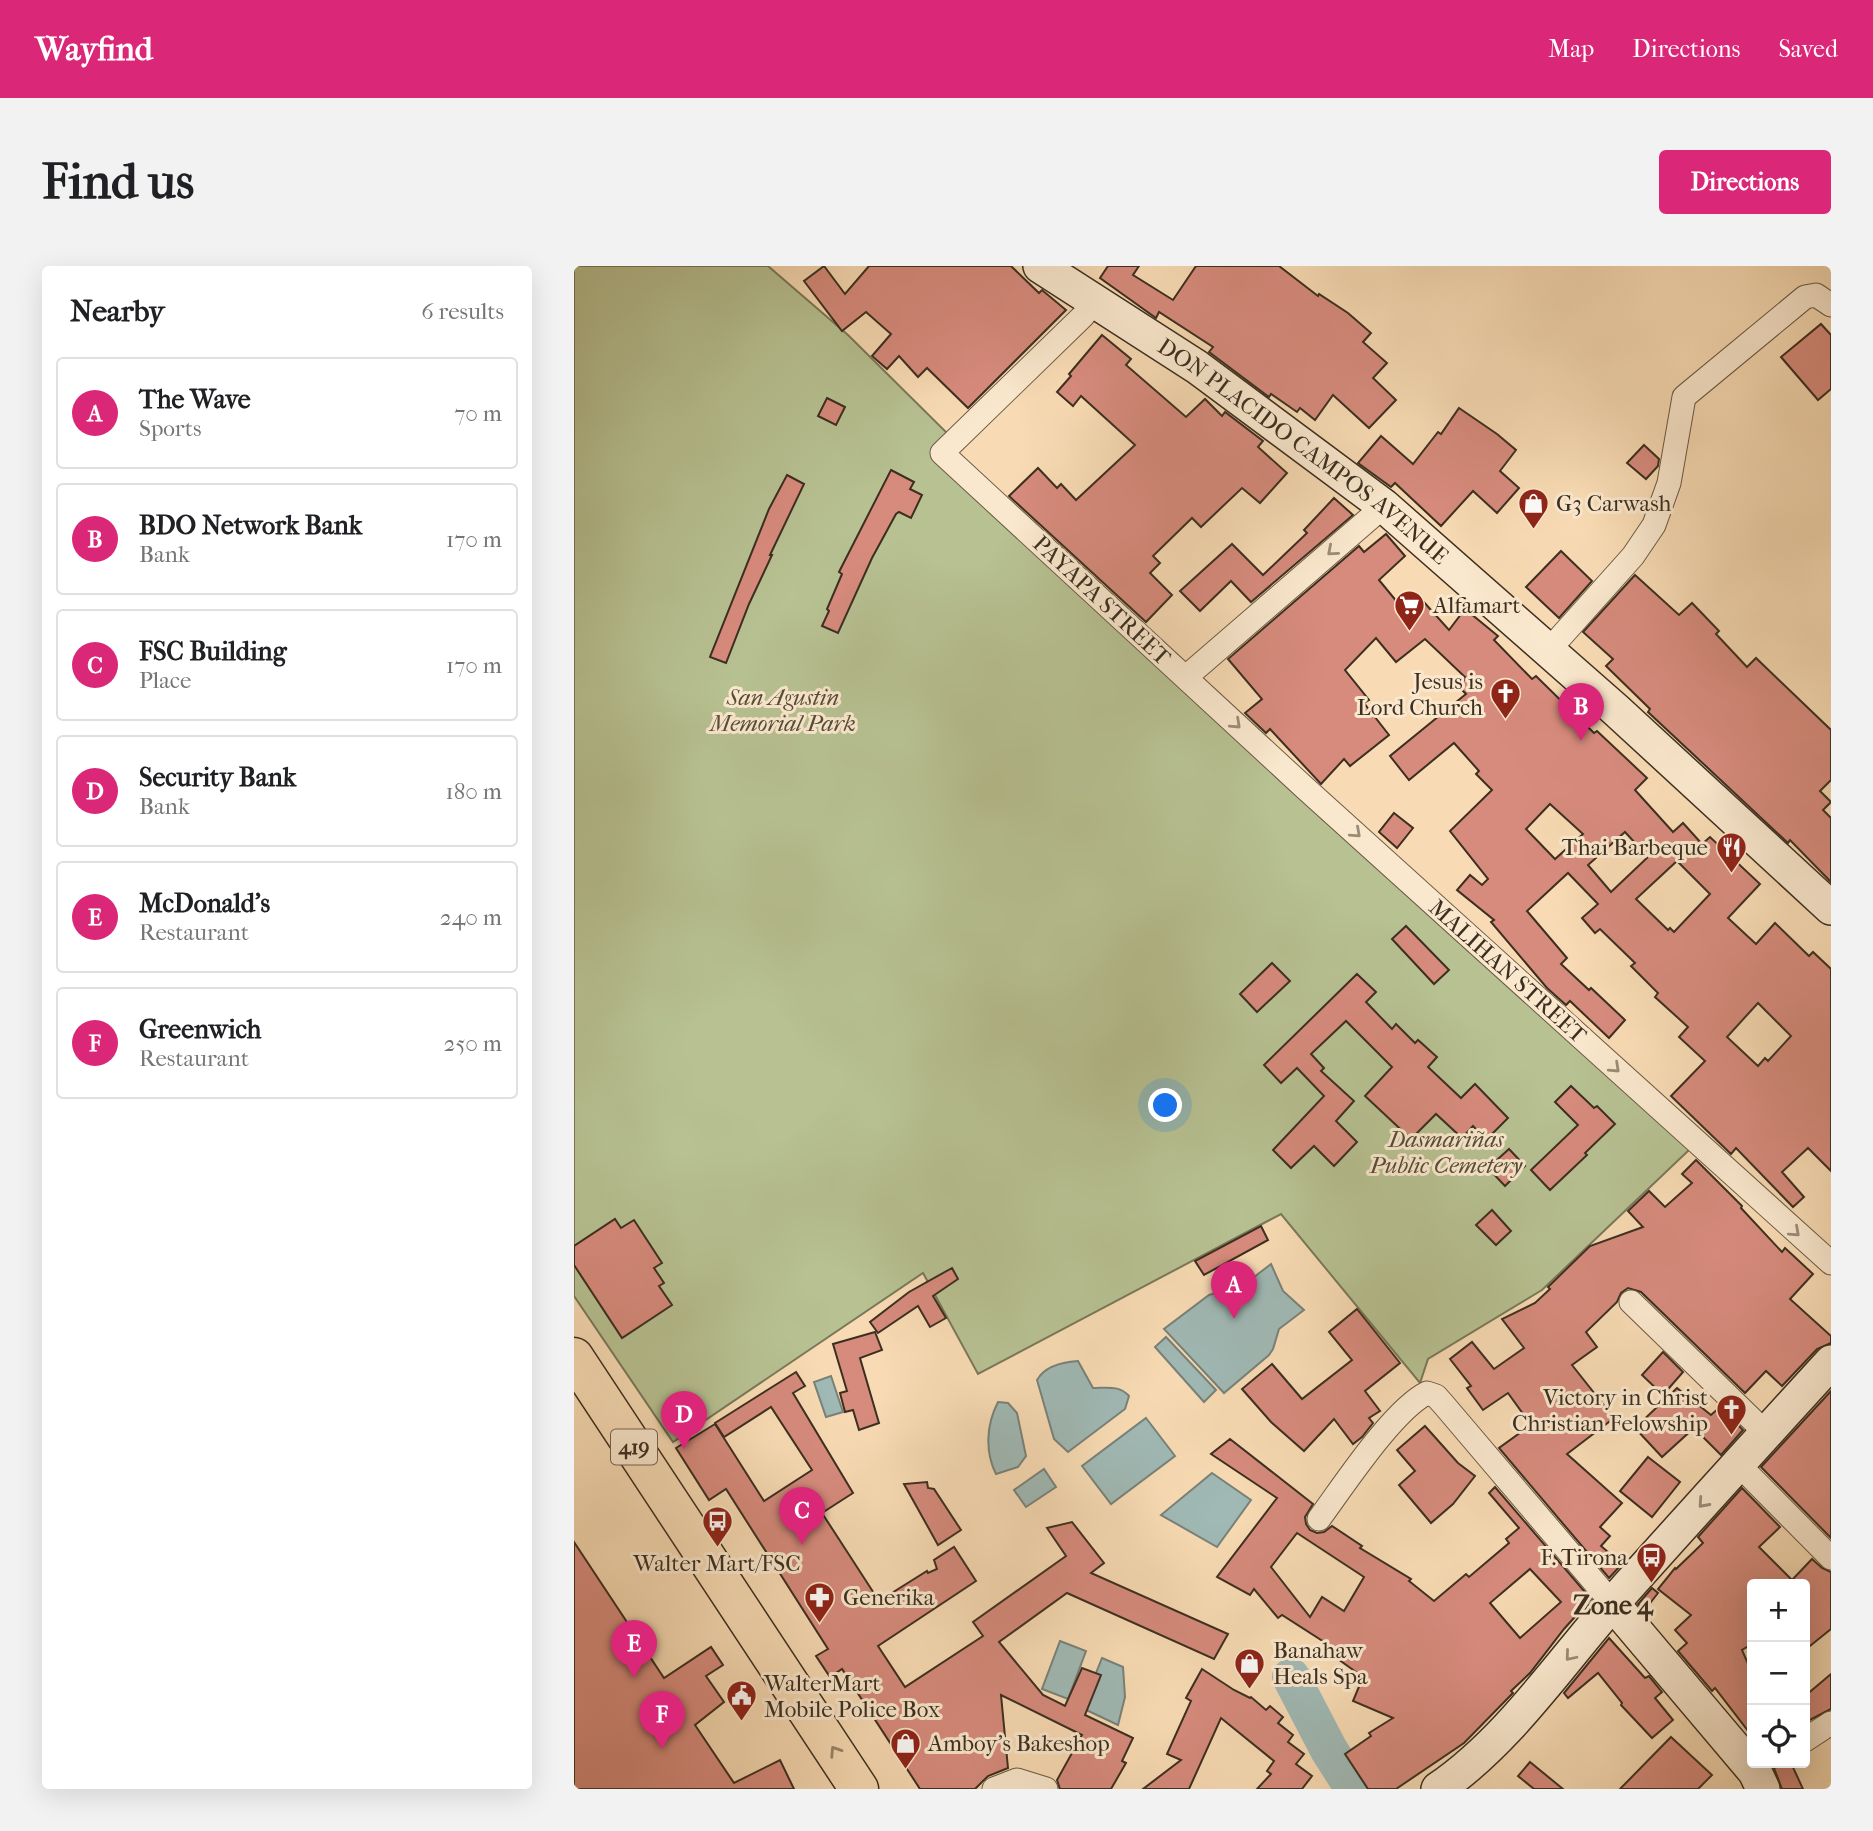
<!DOCTYPE html>
<meta charset="utf-8">
<style>
body{margin:0;font-family:"IM FELL French Canon",serif;background:#f2f2f2;color:#202124}
.controls{position:absolute;right:21px;bottom:21px;display:grid;overflow:hidden;border-radius:7px;box-shadow:0 7px 28px #0002}
.controls button{width:63px;height:63px;display:grid;place-items:center;padding:0;border:0;border-bottom:2px solid #e0e0e0;background:#fff;color:#202124;font:35px sans-serif}
.you{position:absolute;left:592px;top:840px;width:24px;height:24px;margin:-18px;border:5px solid #fff;border-radius:50%;background:#1a73e8;box-shadow:0 0 0 10px #1a73e833}
.badge{display:grid;place-items:center;width:46px;height:46px;border-radius:50%;background:#db2777;color:#fff;font-size:23px;font-weight:700}
.pin{position:absolute;translate:-50% -58px;filter:drop-shadow(0 2px 4px #0008)}
.pin::after{content:'';position:absolute;top:37px;width:24px;height:21px;background:inherit;clip-path:polygon(0 0,100% 0,50% 100%)}
.list{margin:0;padding:0;list-style:none}
h2{display:flex;justify-content:space-between;align-items:center;height:91px;margin:0;padding:0 28px;font-size:30px}
h2 small{font-size:23px;font-weight:400;color:#757577}
.list li{display:grid;grid-template-columns:46px 1fr auto;gap:21px;align-items:center;box-sizing:border-box;height:112px;margin:0 14px 14px;padding:0 14px;border:2px solid #e0e0e0;border-radius:7px}
.list b{display:block;font-size:26px;white-space:nowrap}
.list p{margin:0;font-size:23px;white-space:nowrap;color:#757577}
.list em{font-size:23px;font-style:normal;color:#757577}
.icon{flex:none;width:38px;height:38px;fill:none;stroke:currentColor;stroke-width:2;stroke-linecap:round;stroke-linejoin:round}
.map{position:relative;flex:none;width:1257px;height:1523px;overflow:hidden;border-radius:7px}
header{display:flex;align-items:center;gap:42px;box-sizing:border-box;height:98px;padding:0 35px;background:#db2777;color:#fff}
header strong{font-size:33px}
nav{display:flex;gap:38px;margin-inline-start:auto;font-size:24px}
.intro{display:flex;align-items:center;justify-content:space-between;box-sizing:border-box;height:168px;padding:0 42px}
h1{margin:0;font-size:49px}
.button{padding:18px 32px;border-radius:7px;background:#db2777;color:#fff;font-size:24px;font-weight:700}
main{display:flex;gap:42px;padding:0 42px}
aside{flex:1;background:#fff;border-radius:7px;box-shadow:0 7px 28px #0002}
.map>svg:first-child{display:block}
</style>
<header>
<strong>Wayfind</strong>
<nav><a>Map</a><a>Directions</a><a>Saved</a></nav>
</header>
<div class="intro"><h1>Find us</h1><a class="button">Directions</a></div>
<main>
<aside>
<h2>Nearby<small>6 results</small></h2>
<ul class="list">
<li><span class="badge">A</span><div><b>The Wave</b><p>Sports</p></div><em>70 m</em></li>
<li><span class="badge">B</span><div><b>BDO Network Bank</b><p>Bank</p></div><em>170 m</em></li>
<li><span class="badge">C</span><div><b>FSC Building</b><p>Place</p></div><em>170 m</em></li>
<li><span class="badge">D</span><div><b>Security Bank</b><p>Bank</p></div><em>180 m</em></li>
<li><span class="badge">E</span><div><b>McDonald's</b><p>Restaurant</p></div><em>240 m</em></li>
<li><span class="badge">F</span><div><b>Greenwich</b><p>Restaurant</p></div><em>250 m</em></li>
</ul>
</aside>
<div class="map">
<svg width="1257" height="1523" viewBox="0 0 1257 1523">
<rect width="100%" height="100%" fill="#f8dbb4"/>
<filter id="stains"><feTurbulence type="fractalNoise" baseFrequency=".00286" numOctaves="4"/><feColorMatrix values="0 0 0 0 .2 0 0 0 0 .09 0 0 0 0 .02 0 0 0 .5 -.17"/></filter>
<radialGradient id="worn" r=".72"><stop offset=".6" stop-color="#630" stop-opacity="0"/><stop offset="1" stop-color="#630" stop-opacity=".3"/></radialGradient>
<!-- green -->
<path fill="#b7c192" stroke="#7a7859" stroke-width="2" d="M0 0H194L274 69 375 169 368 201 601 414 710 518 1116 883 968 1024 854 1093 846 1117 707 948 404 1108 349 1007 99 1176 0 1030Z"/>
<!-- water -->
<g fill="#a0b9b5" stroke="#788279" stroke-width="2">
<path d="M697 998 709 1025 730 1044 705 1063 699 1083 695 1089 650 1127 590 1063 635 1029 671 1018Z"/>
<path d="M592 1071 642 1124 630 1136 581 1081Z"/>
<path d="M504 1095 519 1122C533 1122 545 1119 555 1130L551 1143 494 1186 480 1173 463 1114C471 1100 488 1096 504 1095Z"/>
<path d="M257 1110 269 1146 252 1151 240 1116Z"/>
<path d="M424 1136 434 1137 443 1147 452 1190 444 1201 422 1208C411 1186 412 1159 424 1136Z"/>
<path d="M572 1152 601 1190 537 1238 508 1200Z"/>
<path d="M470 1203 482 1221 452 1241 440 1224Z"/>
<path d="M638 1207 677 1234 643 1281 587 1249Z"/>
<path d="M486 1375 512 1385 494 1433 468 1423Z"/>
<path d="M528 1392 549 1401 551 1431 544 1459 508 1442Z"/>
</g>
<g fill="none" stroke-linecap="round" stroke-linejoin="round">
<!-- river -->
<path stroke="#a0b9b5" stroke-width="38" d="M717 1411 755 1484 780 1523"/>
</g>
<!-- building -->
<g fill="#d78b7d" stroke="#3c2f20" stroke-width="2" fill-rule="evenodd">
<path d="M250 0 271 28 295 0H437L465 27 468 24 492 44 394 142 353 102 344 111 325 90 313 103 298 90 317 68 292 46 268 65 230 15Z"/>
<path d="M534 0H565L559 9 599 34 622 0H705L744 30 745 28 774 47 797 67 789 76 813 97 799 112 822 134 795 162 759 129 741 154 726 142 723 146 697 128 695 131 635 86 639 81 585 46 582 52 526 12Z"/>
<path d="M1247 58 1257 69V123L1244 134 1207 91Z"/>
<path d="M528 69 557 93 552 99 612 151 631 133 648 150 651 146 689 175 684 181 713 207 686 237 668 222 627 261 618 252 579 290 586 297 576 307 598 329 572 356 435 230 464 202 483 222 487 218 502 234 561 179 507 130 499 140 483 126 497 110 495 108Z"/>
<path d="M253 132 271 141 262 159 244 150Z"/>
<path d="M885 142 923 168 942 184 926 205 945 222 923 247 899 225 867 260 821 217 817 221 784 197 807 170 839 198 864 166 867 168Z"/>
<path d="M1070 179 1085 193 1084 200 1072 213 1053 197Z"/>
<path d="M317 204 340 216 336 223 348 229 337 252 325 246 322 248 298 292 264 367 248 360 255 345 253 343 268 308 265 306Z"/>
<path d="M213 209 230 218 196 289H198L175 338 152 397 136 391 195 243Z"/>
<path d="M760 232 779 249 677 336 657 315 626 345 606 325 658 278 689 309 733 267 730 264Z"/>
<path d="M812 268 831 290 805 314 833 348 848 334 875 364 891 343 924 370 920 374 958 413 962 410 1020 467 1023 465 1073 512 1061 524 1099 566 1109 557 1128 578 1136 571 1186 618 1154 652 1182 678 1201 657 1235 690 1239 686 1257 703V905L1234 882 1208 906 1230 931 1219 941 1162 882 1157 888 1097 830 1131 795 1105 771 1114 761 1081 731 1084 727 1057 700 1061 697 1026 663 1021 667 1008 652 1024 638 994 607 953 645 993 692 987 698 1015 724 1017 722 1051 754 1035 772 996 735 992 739 973 722 917 656 920 654 883 624 896 609 908 619 914 613 876 565 918 524 902 508 905 505 880 477 835 514 816 490 892 428 884 420 892 412 851 373 822 396 802 372 771 404 795 434 790 437 815 469 776 500 770 493 747 518 696 463 692 467 671 447 688 433 654 393 785 280 790 286ZM976 538 1009 568 981 593 952 563ZM1051 566 1074 591 1037 626 1014 599ZM1103 595 1136 628 1100 666 1096 662 1094 664 1062 633ZM1184 737 1217 770 1194 795 1191 792 1184 800 1153 771Z"/>
<path d="M987 285 1018 315 985 352 952 321Z"/>
<path d="M1061 309 1105 349 1118 337 1145 365 1142 368 1173 401 1182 392 1257 464V514L1246 525 1257 536 1249 544 1257 552V616L1216 574 1214 577 1074 446 1076 443 1032 400 1039 393 1009 366Z"/>
<path d="M820 547 839 562 823 582 805 566Z"/>
<path d="M832 660 875 704 860 718 818 673Z"/>
<path d="M698 697 716 715 683 746 666 728Z"/>
<path d="M783 708 802 726 792 736 818 763 822 758 841 777 844 774 863 791 854 801 887 832 901 818 934 852 912 874 899 860 888 872 862 848 837 873 791 830 818 801 772 755 737 788 750 802 747 805 780 835 762 855 783 876 760 900 740 880 717 902 699 884 750 830 723 802 707 817 690 799Z"/>
<path d="M997 820 1020 842 1023 840 1041 858 1011 887 1013 889 976 924 957 904 1004 859 981 836Z"/>
<path d="M935 883 951 900 931 920 914 902Z"/>
<path d="M1122 894 1168 940 1167 942 1208 986 1211 982 1239 1008 1216 1033 1257 1070V1077L1243 1083 1208 1120 1192 1105 1171 1127 1067 1026 1054 1022 1047 1027 1043 1036 1012 1066 1023 1081 998 1099 1040 1152 993 1188 1048 1237 1026 1261 1036 1270 1027 1280 1048 1298 1035 1312 925 1182 957 1159 934 1127 909 1144 893 1122 897 1120 876 1093 898 1076 920 1103 950 1082 928 1053 961 1037 976 1023 974 1021 1016 980 1069 961 1054 945 1075 925 1091 941 1118 917 1108 908Z"/>
<path d="M918 944 937 965 922 979 902 959Z"/>
<path d="M41 953 47 962 60 954 88 997 80 1002 90 1017 85 1020 98 1039 48 1072 0 999V980Z"/>
<path d="M687 960 694 974 630 1009 621 995Z"/>
<path d="M378 1002 384 1013 359 1030 372 1052 356 1061 344 1040 304 1067 296 1056 335 1026Z"/>
<path d="M783 1043 826 1097 791 1125 806 1145 795 1152 799 1157 788 1171 779 1178 760 1153 730 1185 697 1156 668 1123 698 1098 728 1133 778 1094 755 1066Z"/>
<path d="M301 1066 308 1084 286 1092 305 1157 285 1164 279 1144 271 1146 266 1127 273 1125 259 1078Z"/>
<path d="M1089 1086 1109 1106 1089 1129 1068 1109Z"/>
<path d="M222 1106 231 1120 219 1127 279 1227 248 1247 305 1335 353 1305 354 1307 363 1303 360 1294 380 1281 402 1315 304 1380 331 1421 409 1370 399 1356 492 1290 473 1262 498 1256 530 1297 517 1307 654 1368 640 1393 493 1327 425 1376 469 1429 491 1440 508 1402 527 1409 511 1449 559 1472 548 1495 552 1497 537 1523H486L483 1514 508 1469 427 1429 434 1502 414 1510 401 1523H346L268 1403 256 1411 242 1390 254 1383 152 1223 135 1234 102 1182 141 1158 190 1235 238 1204 197 1141 150 1171 141 1157Z"/>
<path d="M1103 1122 1137 1149 1146 1141 1169 1164 1147 1189 1120 1162 1088 1191 1061 1162Z"/>
<path d="M1257 1125V1272L1187 1201Z"/>
<path d="M851 1160 884 1197 901 1210 879 1238 857 1257 825 1219 841 1205 823 1184Z"/>
<path d="M656 1173 739 1238 731 1251 732 1258 736 1264 743 1267 750 1266 758 1260 788 1280 786 1282 837 1313 835 1315 860 1335 892 1308 895 1311 935 1277 932 1273 945 1262 915 1227 921 1221 1017 1333 990 1363 956 1407 937 1425 939 1427 890 1477 822 1523H794L771 1488 797 1470 795 1467 819 1452 779 1435 789 1411 757 1388 761 1383 708 1349 704 1352 680 1323 676 1329 643 1311 703 1232 637 1188ZM723 1267 790 1311 770 1345 748 1331 736 1351 697 1301ZM956 1303 987 1336 946 1372 916 1337Z"/>
<path d="M1074 1191 1106 1216 1078 1251 1046 1225Z"/>
<path d="M353 1216 354 1222 360 1223 387 1264 364 1279 330 1218Z"/>
<path d="M1168 1222 1206 1261 1185 1281 1218 1314 1238 1293 1248 1302 1257 1306V1363L1231 1384V1318H1178V1378L1168 1384 1178 1407V1470L1141 1422 1138 1425 1104 1385 1113 1377 1101 1364 1117 1349 1084 1323 1101 1302 1102 1303 1129 1277 1124 1271Z"/>
<path d="M0 1276 90 1412 137 1381 149 1399 132 1410 150 1436 121 1459 160 1517 206 1494 220 1523H0Z"/>
<path d="M1078 1322 1084 1327 1070 1345 1064 1338Z"/>
<path d="M1035 1372 1071 1412 1075 1410 1088 1426 1081 1432 1099 1454 1078 1472 1047 1439 1048 1437 1024 1407 994 1432 990 1427Z"/>
<path d="M628 1403 660 1424 676 1432 677 1431 692 1444 696 1440 709 1451 704 1457 719 1469 714 1476 730 1488 722 1498 738 1510 728 1523H683L697 1508 693 1505 700 1495 647 1452 615 1523H569L607 1494 593 1488 617 1435 612 1432Z"/>
<path d="M1257 1408V1443L1232 1456 1231 1430Z"/>
<path d="M1097 1471 1138 1509 1124 1523H1046Z"/>
<path d="M956 1496 989 1523H960L944 1510Z"/>
<path d="M1213 1497H1217L1229 1523H1208L1200 1502Z"/>
</g>
<g fill="none" stroke-linecap="round" stroke-linejoin="round">
<defs>
<g id="street">
<path d="M520 35 509 50 368 187 731 522 1257 997"/>
<path d="M974 385 1059 290 1080 259 1095 217 1110 131 1231 31 1242 29 1257 39"/>
<path d="M612 411 810 240"/>
<path d="M1057 1036 1192 1167"/>
<path d="M1164 1198 1257 1292"/>
<path d="M745 1253C770 1219 819 1144 853 1127L862 1130 870 1139 1039 1338"/>
<path d="M1231 1474 1257 1457"/>
<path d="M420 1523 443 1514 472 1523"/>
</g>
<g id="secondary">
<path id="s1" d="M466 0 623 101 810 240 1042 444 1257 642"/>
<path d="M1039 1338 1181 1506 1189 1523"/>
<path d="M864 1523C933 1476 984 1400 1039 1337 1111 1256 1184 1176 1257 1096"/>
</g>
<path id="highway" d="M0 1091 285 1523"/>
</defs>
<!-- street casing -->
<use href="#street" stroke="#6b5a45" stroke-width="25"/>
<!-- secondary casing -->
<use href="#secondary" stroke="#3c2f20" stroke-width="36"/>
<!-- highway casing -->
<use href="#highway" stroke="#3c2f20" stroke-width="41"/>
<!-- street -->
<use href="#street" stroke="#fae8ce" stroke-width="23"/>
<!-- secondary -->
<use href="#secondary" stroke="#fae8ce" stroke-width="33"/>
<!-- highway -->
<use href="#highway" stroke="#f8dbb4" stroke-width="38"/>
</g>
<!-- one-way arrows -->
<defs><path id="oneway-chevron" d="M-2-3.5L2.5 0L-2 3.5" fill="none" stroke-width="1.6" stroke-linecap="round" stroke-linejoin="round" transform="scale(1.75)"/></defs>
<g stroke="#9b8c77">
<use href="#oneway-chevron" transform="translate(758 285) rotate(139)"/>
<use href="#oneway-chevron" transform="translate(662 458) rotate(43)"/>
<use href="#oneway-chevron" transform="translate(782 567) rotate(42)"/>
<use href="#oneway-chevron" transform="translate(1041 802) rotate(43)"/>
<use href="#oneway-chevron" transform="translate(1221 966) rotate(42)"/>
<use href="#oneway-chevron" transform="translate(1129 1237) rotate(132)"/>
<use href="#oneway-chevron" transform="translate(996 1390) rotate(130)"/>
</g>
<use stroke="#9a856a" href="#oneway-chevron" transform="translate(261 1485) rotate(-123)"/>
<!-- icons -->
<defs>
<symbol id="shop-pin" viewBox="-11 -11 22 30"><path d="M0 17L-7.5 6A9.5 9.5 0 1 1 7.5 6Z" fill="#8f2418" stroke="#fae8ce"/><path d="M-5-2.5h2.3a2.7 3.5 0 0 1 5.4 0H5L5.5 6h-11ZM-1.5-2.5h3a1.5 2.3 0 0 0-3 0Z" fill="#fff"/></symbol>
<symbol id="supermarket-pin" viewBox="-11 -11 22 30"><path d="M0 17L-7.5 6A9.5 9.5 0 1 1 7.5 6Z" fill="#8f2418" stroke="#fae8ce"/><path d="M-6-5.5h2.5l.6 2H6L4.5 2H-2.5L-4.4-4H-6ZM-1.5 3.2a1.3 1.3 0 1 0 .1 0ZM3 3.2a1.3 1.3 0 1 0 .1 0Z" fill="#fff"/></symbol>
<symbol id="church-pin" viewBox="-11 -11 22 30"><path d="M0 17L-7.5 6A9.5 9.5 0 1 1 7.5 6Z" fill="#8f2418" stroke="#fae8ce"/><path d="M-1.2-6h2.4v3.5h3.3v2.4h-3.3V6h-2.4V-.1h-3.3v-2.4h3.3Z" fill="#fff"/></symbol>
<symbol id="restaurant-pin" viewBox="-11 -11 22 30"><path d="M0 17L-7.5 6A9.5 9.5 0 1 1 7.5 6Z" fill="#8f2418" stroke="#fae8ce"/><path d="M-5-6h1v4h1v-4h1v4h1v-4h1v5L-1.5 .5V6h-2V.5L-5-1ZM5-6V6H3V1.5H1.5Q1.5-4 5-6Z" fill="#fff"/></symbol>
<symbol id="bus-pin" viewBox="-11 -11 22 30"><path d="M0 17L-7.5 6A9.5 9.5 0 1 1 7.5 6Z" fill="#8f2418" stroke="#fae8ce"/><path d="M-5-6H5V4H4V6H2V4H-2V6H-4V4H-5ZM-3.5-4V0h7V-4ZM-3.5 1.2v1.5H-2V1.2ZM2 1.2v1.5H3.5V1.2Z" fill="#fff"/></symbol>
<symbol id="pharmacy-pin" viewBox="-11 -11 22 30"><path d="M0 17L-7.5 6A9.5 9.5 0 1 1 7.5 6Z" fill="#8f2418" stroke="#fae8ce"/><path d="M-2-6h4v4h4v4h-4v4h-4v-4h-4v-4h4Z" fill="#fff"/></symbol>
<symbol id="civic-pin" viewBox="-11 -11 22 30"><path d="M0 17L-7.5 6A9.5 9.5 0 1 1 7.5 6Z" fill="#8f2418" stroke="#fae8ce"/><path d="M-.6-6.5H3V-4.5H.6V-3L4-1V1h2V6H-6V1h2V-1L-.6-3ZM-1.2 2.5V6h2.4V2.5Z" fill="#fff"/></symbol>
</defs>
<g fill-rule="evenodd">
<use href="#shop-pin" x="942" y="220" width="35" height="47"/>
<use href="#supermarket-pin" x="818" y="322" width="35" height="47"/>
<use href="#church-pin" x="914" y="410" width="35" height="47"/>
<use href="#restaurant-pin" x="1140" y="564" width="35" height="47"/>
<use href="#church-pin" x="1140" y="1126" width="35" height="47"/>
<use href="#bus-pin" x="126" y="1238" width="35" height="47"/>
<use href="#bus-pin" x="1060" y="1274" width="35" height="47"/>
<use href="#pharmacy-pin" x="228" y="1314" width="35" height="47"/>
<use href="#shop-pin" x="658" y="1380" width="35" height="47"/>
<use href="#civic-pin" x="150" y="1412" width="35" height="47"/>
<use href="#shop-pin" x="314" y="1460" width="35" height="47"/>
</g>
<g text-anchor="middle" stroke-width="6" stroke-linejoin="round" paint-order="stroke">
<!-- shield labels -->
<rect fill="#fae8ce" stroke="#756654" stroke-width="2" x="37" y="1163.5" width="46" height="35" rx="5"/>
<g font-size="21" font-weight="bold" fill="#3c2f20">
<text x="60" y="1188">419</text>
</g>
<!-- street labels -->
<g font-size="23" fill="#3c2f20" stroke="#fae8ce">
<text dy="8" stroke="none"><textPath href="#s1" startOffset="322">DON PLACIDO CAMPOS AVENUE</textPath></text>
<text transform="translate(528 334) rotate(43)" y="8">PAYAPA STREET</text>
<text transform="translate(934 705) rotate(42)" y="8">MALIHAN STREET</text>
</g>
<!-- poi labels -->
<g font-size="23" fill="#3c2f20" stroke="#fae8ce" text-anchor="start">
<text x="982" y="245">G3 Carwash</text>
<text x="859" y="347">Alfamart</text>
<text x="909" y="423" text-anchor="end">Jesus is<tspan x="909" dy="26">Lord Church</tspan></text>
<text x="1134" y="589" text-anchor="end">Thai Barbeque</text>
<text x="1134" y="1139" text-anchor="end">Victory in Christ<tspan x="1134" dy="26">Christian Felowship</tspan></text>
<text x="1054" y="1299" text-anchor="end">F. Tirona</text>
<text x="143" y="1305" text-anchor="middle">Walter Mart/FSC</text>
<text x="269" y="1339">Generika</text>
<text x="699" y="1392">Banahaw<tspan x="699" dy="26">Heals Spa</tspan></text>
<text x="190" y="1425">WalterMart<tspan x="190" dy="26">Mobile Police Box</tspan></text>
<text x="354" y="1485">Amboy's Bakeshop</text>
</g>
<!-- park labels -->
<g font-size="23" font-style="italic" fill="#554c37" stroke="#fae8ce">
<text x="209" y="439">San Agustin<tspan x="209" dy="26">Memorial Park</tspan></text>
<text x="872" y="881">Dasmariñas<tspan x="872" dy="26">Public Cemetery</tspan></text>
</g>
<!-- quarter labels -->
<g font-size="26" font-weight="bold" fill="#3c2f20" stroke="#fae8ce">
<text x="1039" y="1348">Zone 4</text>
</g>
</g>
<rect width="100%" height="100%" filter="url(#stains)"/>
<rect width="100%" height="100%" fill="url(#worn)"/>
</svg>
<div class="controls">
<button>+</button>
<button>−</button>
<button><svg class="icon" aria-label="locate" viewBox="0 0 24 24"><circle cx="12" cy="12" r="6"/><path d="M12 2v4M12 18v4M2 12h4M18 12h4"/></svg></button>
</div>
<div class="you"></div>
<div class="pin badge" style="left:660px;top:1053px">A</div>
<div class="pin badge" style="left:1007px;top:475px">B</div>
<div class="pin badge" style="left:228px;top:1279px">C</div>
<div class="pin badge" style="left:110px;top:1183px">D</div>
<div class="pin badge" style="left:60px;top:1412px">E</div>
<div class="pin badge" style="left:88px;top:1483px">F</div>
</div>
</main>
